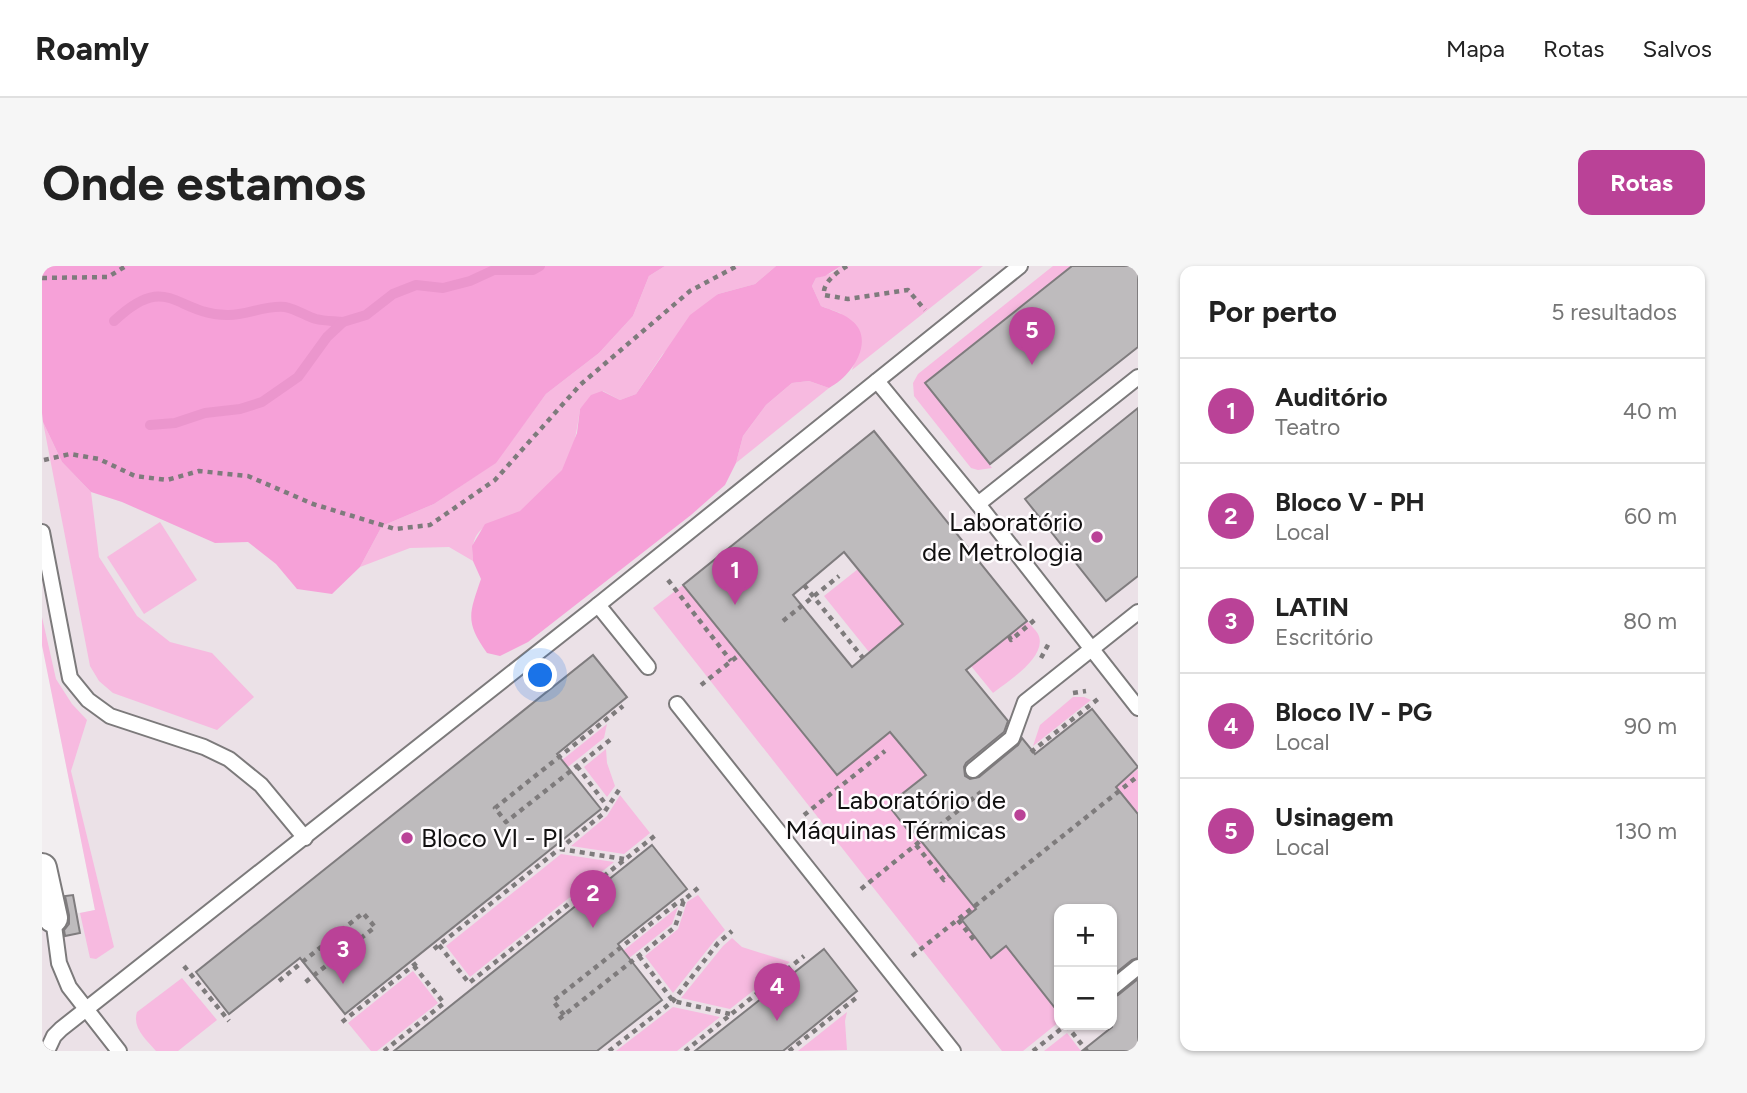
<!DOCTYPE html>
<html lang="pt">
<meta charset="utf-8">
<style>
body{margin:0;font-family:Figtree,sans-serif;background:#f6f6f6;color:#222}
.controls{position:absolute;right:21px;bottom:21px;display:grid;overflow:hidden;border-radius:14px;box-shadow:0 2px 5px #0004}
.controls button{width:63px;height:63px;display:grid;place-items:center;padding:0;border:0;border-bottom:2px solid #e0e0e0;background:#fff;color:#222;font:35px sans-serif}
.you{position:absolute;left:499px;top:410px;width:24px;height:24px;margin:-18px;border:5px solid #fff;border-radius:50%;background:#1a73e8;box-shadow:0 0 0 10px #1a73e833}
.badge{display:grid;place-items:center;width:46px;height:46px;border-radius:50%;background:#ba4297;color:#fff;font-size:23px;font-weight:700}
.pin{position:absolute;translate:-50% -58px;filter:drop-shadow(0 2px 4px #0008)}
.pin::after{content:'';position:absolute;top:37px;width:24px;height:21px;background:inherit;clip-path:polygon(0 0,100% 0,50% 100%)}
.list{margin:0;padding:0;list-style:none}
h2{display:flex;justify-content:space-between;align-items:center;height:91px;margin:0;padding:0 28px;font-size:30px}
h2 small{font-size:23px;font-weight:400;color:#767676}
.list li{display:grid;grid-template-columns:46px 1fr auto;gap:21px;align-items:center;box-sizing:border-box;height:105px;padding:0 28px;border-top:2px solid #e0e0e0}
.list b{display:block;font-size:26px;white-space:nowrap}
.list p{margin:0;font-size:23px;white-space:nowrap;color:#767676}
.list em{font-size:23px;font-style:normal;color:#767676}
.map{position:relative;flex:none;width:1096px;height:785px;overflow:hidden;border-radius:14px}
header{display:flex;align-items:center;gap:42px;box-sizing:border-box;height:98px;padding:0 35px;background:#fff;border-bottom:2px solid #e0e0e0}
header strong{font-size:33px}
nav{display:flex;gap:38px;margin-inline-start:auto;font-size:24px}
.intro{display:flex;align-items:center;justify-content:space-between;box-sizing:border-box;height:168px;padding:0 42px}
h1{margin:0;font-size:49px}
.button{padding:18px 32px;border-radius:14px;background:#ba4297;color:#fff;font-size:24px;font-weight:700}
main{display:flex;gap:42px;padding:0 42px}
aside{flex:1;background:#fff;border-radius:14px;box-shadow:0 2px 5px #0004}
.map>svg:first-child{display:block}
</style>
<header>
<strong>Roamly</strong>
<nav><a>Mapa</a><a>Rotas</a><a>Salvos</a></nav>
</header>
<div class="intro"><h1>Onde estamos</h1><a class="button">Rotas</a></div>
<main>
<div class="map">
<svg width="1096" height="785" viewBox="0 0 1096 785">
<rect width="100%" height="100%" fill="#f2eef0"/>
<!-- built -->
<path fill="#ebe1e7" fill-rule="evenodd" d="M0 0H1096V785H0V654L53 644 0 379ZM1017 643H1070V759H1017Z"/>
<!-- green -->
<g fill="#f7bae0">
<path d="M623 0H734L713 18 676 28 620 89 594 128 578 134 561 125 538 143C535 163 532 188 520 205 513 215 487 240 477 246 451 260 427 256 431 295L407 281 368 282 318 301 340 260 392 238 453 197 504 128 557 87 591 50 607 10Z"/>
<path d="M799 0H941L810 104 819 76 798 47 779 40 770 20 774 12 790 7Z"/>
<path d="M1011 0H1030L884 117 950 202 936 204 929 202 872 130 871 117 876 108Z"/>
<path d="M767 115 787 122 694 197 701 170 724 139 750 117Z"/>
<path d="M1 156 20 196 49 226 57 291 95 350 128 376 170 387 212 431 175 464 71 427 57 415 48 400Z"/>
<path d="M118 256 155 314 102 348 65 291Z"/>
<path d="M816 303 861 358 827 386 782 330Z"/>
<path d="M641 319 794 509 848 466 906 536 893 548 870 520 846 540 869 567 871 565 934 643 920 655 949 691 964 680 1017 746V756L981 785H960L611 342Z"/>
<path d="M0 351 14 413 30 438 45 454 29 505 72 681 54 693 48 692 38 647 53 644 0 379Z"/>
<path d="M985 355C988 359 994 364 996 368 1007 390 965 416 951 427L929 400Z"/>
<path d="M1031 431H1042L1049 434 991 480 998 459Z"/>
<path d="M565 458 562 472 466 549 460 542Z"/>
<path d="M564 483 565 497 573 520 565 531 542 501Z"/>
<path d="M1096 503V548L1074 521Z"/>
<path d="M578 529 608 567 582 588 529 580 565 550Z"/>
<path d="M519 588 572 596 428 711 404 680Z"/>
<path d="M656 629 683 664 673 674 631 727 603 690 636 663 645 636Z"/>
<path d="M636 641 630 658 523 743 517 736Z"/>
<path d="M690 672 700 681 748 696 688 743 639 732 681 680Z"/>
<path d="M371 705 396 737 335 785H329L306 757Z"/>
<path d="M140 712 175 754 136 785H114C104 773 90 762 95 746Z"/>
<path d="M631 741 678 751 635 785H574Z"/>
<path d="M805 746 803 755 805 784 756 785Z"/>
<path d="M1025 767 1039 785H1002Z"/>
</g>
<!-- forest -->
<g fill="#f6a1d8">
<path d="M0 0H623L607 10 591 50 557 87 504 128 454 197 392 238 340 260 318 301 290 328 255 323 234 298 206 276 173 277 80 236 49 226 20 196 1 156 0 147Z"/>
<path d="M734 0H799L783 10 774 12 770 20 779 40C792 45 810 50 817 63 828 85 805 113 787 122L767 115 750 117 724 139 701 170 694 197 683 219 649 249 486 376 458 390 445 387C423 356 427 348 439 313L431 295 430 280 443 258 478 245 520 204 535 167 538 143 549 129 560 125 578 134 594 128 648 49 676 28 713 18Z"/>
</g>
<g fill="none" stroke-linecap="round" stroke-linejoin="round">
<!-- stream -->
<g stroke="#eb96cd" stroke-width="10">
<path d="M72 55C126 4 132 48 185 49 203 50 222 39 243 41 254 43 264 50 274 53 282 55 292 55 301 56"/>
<path d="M108 159 133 157 163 147 198 143 220 136 256 111 285 71 301 56 324 49 351 28 374 19 401 22 428 15 452 4H491L498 0"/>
</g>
</g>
<!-- building -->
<g fill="#bebbbd" stroke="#7f7c7e" stroke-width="2" fill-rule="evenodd">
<path d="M1030 0H1096V81L948 198 883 117Z"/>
<path d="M1096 142V310L1064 335 983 233Z"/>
<path d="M832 165 985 355 924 404 966 455 962 466 924 497 922 501 923 510 928 513 937 511 976 479 980 472 993 488 1050 443 1096 501 1074 521 1096 548V692L1090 694 1070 710V643H1017V747L964 680 949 692 920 654 934 643 871 565 869 568 846 539 884 509 848 466 795 509 641 319ZM802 286 861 358 810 401 751 329Z"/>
<path d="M551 389 585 431 515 488 559 543 303 748 258 692 187 748 154 706Z"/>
<path d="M610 579 645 623 576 678 620 734 555 785H352Z"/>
<path d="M31 629 38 667 23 670 22 664 27 658V649L23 630Z"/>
<path d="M782 683 815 725 741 785H653Z"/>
<path d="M1096 713V785H1040L1070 761V731L1076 729Z"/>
</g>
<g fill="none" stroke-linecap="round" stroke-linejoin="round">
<defs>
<g id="lane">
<path d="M835 115 936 238 1096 442"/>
<path d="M936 238 1096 111"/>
<path d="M0 266 28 412 46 434 68 450 162 481 187 493 219 519 263 572"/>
<path d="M556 339 606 401"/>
<path d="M635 438 911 785"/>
<path d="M931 504 970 472 983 436 1096 346"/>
<path d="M11 652 17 697 27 721 77 785"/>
<path d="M1070 722 1096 701"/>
<path d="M5 785 12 770 19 763 556 339 978 0"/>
</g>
<path id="street" d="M0 602 11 652"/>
</defs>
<!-- lane casing -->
<use href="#lane" stroke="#7c7a7b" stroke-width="18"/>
<!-- street casing -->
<use href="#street" stroke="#7c7a7b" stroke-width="32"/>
<!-- path -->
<g stroke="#7e7b7c" stroke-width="4.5" stroke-dasharray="5 5" stroke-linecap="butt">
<path d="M805 0C795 6 780 17 782 29L806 33 866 24 883 44"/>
<path d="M0 12 66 11 84 0"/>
<path d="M2 194 28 188 57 193 93 210 125 214 157 205 206 210 271 238 353 263 388 259 453 214 538 119 648 25 695 0"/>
<path d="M626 314 689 395"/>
<path d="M762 319 821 392"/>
<path d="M741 355 797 310"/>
<path d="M967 370 969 374 996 351"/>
<path d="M999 392 1007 377"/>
<path d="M659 419 697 389"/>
<path d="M1031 427 1044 425"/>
<path d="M568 474 464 556 453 542 581 440"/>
<path d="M989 486 1056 433"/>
<path d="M535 500 565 540"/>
<path d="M762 549 843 485"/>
<path d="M874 579 902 614 907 610"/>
<path d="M518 583 582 593"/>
<path d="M819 623 939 526"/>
<path d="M916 654 932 674 934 673"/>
<path d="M397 679 427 717 615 568"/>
<path d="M392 683 561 548 579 521"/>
<path d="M597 690 631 735 688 748"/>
<path d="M870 690 1096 510"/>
<path d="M142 700 187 755"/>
<path d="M237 715 321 647 333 661 261 718"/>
<path d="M522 749 511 735 635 637 642 634"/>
<path d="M517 753 633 661 642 634 656 622"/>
<path d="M300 756 377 695"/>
<path d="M1024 759 1045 785"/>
<path d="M342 785 402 737 372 700"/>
<path d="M567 785 631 735 676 677 690 665"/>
<path d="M643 785 762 690"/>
<path d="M747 785 814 732"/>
<path d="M991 785 1024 759"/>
</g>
<!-- lane -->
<use href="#lane" stroke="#fff" stroke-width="14"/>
<!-- street -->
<use href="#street" stroke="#fff" stroke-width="28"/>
</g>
<!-- markers -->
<g fill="#ba4297" stroke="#fffcfe" stroke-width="2.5">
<circle cx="1055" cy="271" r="7"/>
<circle cx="978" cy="549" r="7"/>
<circle cx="365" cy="572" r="7"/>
</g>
<g text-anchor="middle" stroke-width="5" stroke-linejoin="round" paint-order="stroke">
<!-- poi labels -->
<g font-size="26" fill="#111010" stroke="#fffcfe" text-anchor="end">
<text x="1041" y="265">Laboratório<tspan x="1041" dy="30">de Metrologia</tspan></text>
<text x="964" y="543">Laboratório de<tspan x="964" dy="30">Máquinas Térmicas</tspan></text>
<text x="379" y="581" text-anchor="start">Bloco VI - PI</text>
</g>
</g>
</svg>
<div class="controls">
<button>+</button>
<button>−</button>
</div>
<div class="you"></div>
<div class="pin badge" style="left:693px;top:339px">1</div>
<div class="pin badge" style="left:551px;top:662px">2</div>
<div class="pin badge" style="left:301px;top:718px">3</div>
<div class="pin badge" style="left:735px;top:755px">4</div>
<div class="pin badge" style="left:990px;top:99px">5</div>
</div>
<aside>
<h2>Por perto<small>5 resultados</small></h2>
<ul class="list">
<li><span class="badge">1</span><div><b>Auditório</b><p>Teatro</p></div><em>40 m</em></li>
<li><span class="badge">2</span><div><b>Bloco V - PH</b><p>Local</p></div><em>60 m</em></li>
<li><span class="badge">3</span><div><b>LATIN</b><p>Escritório</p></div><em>80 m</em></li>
<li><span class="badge">4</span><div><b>Bloco IV - PG</b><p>Local</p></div><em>90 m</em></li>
<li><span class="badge">5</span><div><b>Usinagem</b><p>Local</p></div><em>130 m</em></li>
</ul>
</aside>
</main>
